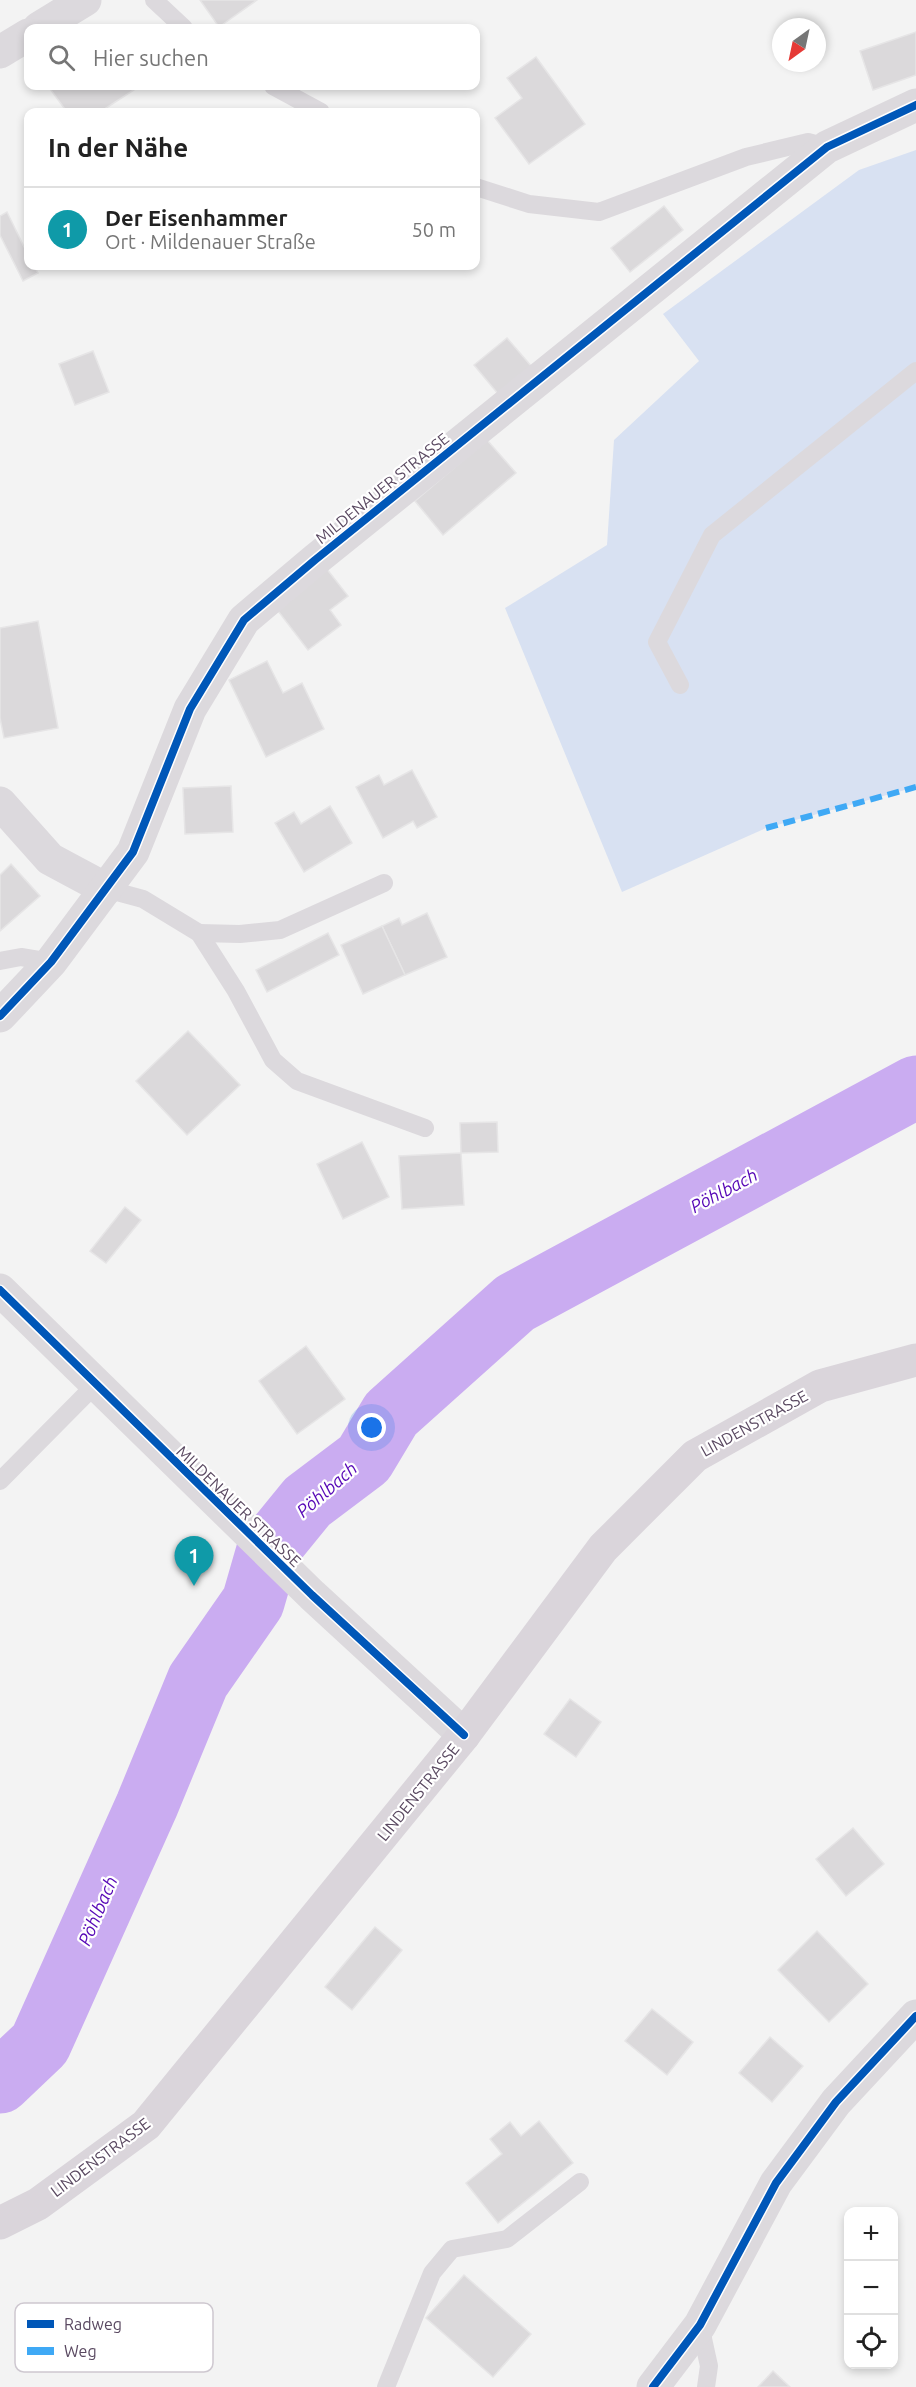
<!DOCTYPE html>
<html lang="de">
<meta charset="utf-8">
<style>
body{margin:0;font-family:Ubuntu,sans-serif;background:#f2f2f2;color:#222}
.controls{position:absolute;right:18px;bottom:18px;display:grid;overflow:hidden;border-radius:12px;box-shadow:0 3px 9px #0003}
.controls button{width:54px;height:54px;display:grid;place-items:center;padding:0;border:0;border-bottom:2px solid #e0e0e0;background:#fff;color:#222;font:30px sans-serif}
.compass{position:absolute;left:772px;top:18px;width:54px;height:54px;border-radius:50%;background:#fff;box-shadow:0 3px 9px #0003;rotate:213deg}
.you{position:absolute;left:372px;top:1428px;width:21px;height:21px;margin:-15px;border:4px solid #fff;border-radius:50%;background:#1a73e8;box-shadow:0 0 0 9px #1a73e833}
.badge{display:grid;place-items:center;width:39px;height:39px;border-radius:50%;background:#b45309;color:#fff;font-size:20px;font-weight:700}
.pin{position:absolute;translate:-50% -50px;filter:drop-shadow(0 2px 3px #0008)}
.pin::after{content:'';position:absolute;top:32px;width:21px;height:18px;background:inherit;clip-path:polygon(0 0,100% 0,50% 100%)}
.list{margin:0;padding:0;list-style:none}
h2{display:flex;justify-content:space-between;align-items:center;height:78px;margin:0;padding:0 24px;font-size:26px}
h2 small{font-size:20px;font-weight:400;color:#767676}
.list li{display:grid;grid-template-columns:39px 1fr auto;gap:18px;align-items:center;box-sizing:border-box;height:84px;padding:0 24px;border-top:2px solid #e0e0e0}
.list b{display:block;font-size:22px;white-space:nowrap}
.list p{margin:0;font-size:20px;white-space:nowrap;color:#767676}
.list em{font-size:20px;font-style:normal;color:#767676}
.icon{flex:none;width:33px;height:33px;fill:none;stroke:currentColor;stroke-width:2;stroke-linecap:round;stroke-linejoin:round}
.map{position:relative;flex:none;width:916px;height:2387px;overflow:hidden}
.search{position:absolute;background:#fff;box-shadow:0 3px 9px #0003;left:24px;top:24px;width:456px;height:66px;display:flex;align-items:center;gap:15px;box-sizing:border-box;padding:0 21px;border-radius:12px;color:#767676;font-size:22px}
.panel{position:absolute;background:#fff;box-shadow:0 3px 9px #0003;left:24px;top:108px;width:456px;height:162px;border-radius:12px}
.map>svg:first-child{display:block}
</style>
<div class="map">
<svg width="916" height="2387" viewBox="0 0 916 2387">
<rect width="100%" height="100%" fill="#f3f3f3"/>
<!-- green -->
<path fill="#d8e1f2" d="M916 150V787L766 828 622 892 505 608 607 545 614 440 699 361 663 314 859 170Z"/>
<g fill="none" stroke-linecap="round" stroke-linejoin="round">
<!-- river -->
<path stroke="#caacf1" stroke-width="63" d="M0 2082 40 2044 147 1805 198 1681 253 1602 268 1550 307 1502 364 1459 391 1414 515 1303 916 1087"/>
</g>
<!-- building -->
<g fill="#dbd9db" stroke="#e6e5e6" stroke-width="1.5">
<path d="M200 0H257L219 27Z"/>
<path d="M916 32V75L873 90 860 51Z"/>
<path d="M536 57 585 124 529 164 495 118 522 98 507 78Z"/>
<path d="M48 86H140L100 112H67Z"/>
<path d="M664 206 683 230 630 272 611 248Z"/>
<path d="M7 212 28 255V266H34L38 273 23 281 0 235V216Z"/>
<path d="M507 338 532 367 499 395 474 365Z"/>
<path d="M93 351 109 392 75 405 59 364Z"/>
<path d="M487 440 516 473 443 535 415 501Z"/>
<path d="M326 568 348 596 330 610 341 625 308 650 275 607Z"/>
<path d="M38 621 58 728 4 738 0 718V628Z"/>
<path d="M267 661 283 693 302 683 324 729 266 757 229 680Z"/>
<path d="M412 770 437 817 417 828 413 821 383 838 356 787 379 775 384 785Z"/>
<path d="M231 786 233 832 185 834 183 788Z"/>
<path d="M330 806 352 843 304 872 275 823 294 812 301 824Z"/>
<path d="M11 864 40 896 0 931V875Z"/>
<path d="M427 913 447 957 405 975 382 926 399 918 402 925Z"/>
<path d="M382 926 405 975 363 994 341 945Z"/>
<path d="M328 933 339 955 267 992 256 970Z"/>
<path d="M188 1031 240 1085 187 1135 136 1081Z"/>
<path d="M497 1122 498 1152 461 1153 460 1123Z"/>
<path d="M362 1142 389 1197 343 1219 317 1164Z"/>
<path d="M461 1153 464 1205 402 1209 399 1156Z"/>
<path d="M125 1207 141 1220 106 1263 90 1251Z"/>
<path d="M306 1346 345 1399 297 1434 259 1381Z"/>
<path d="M570 1699 601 1722 576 1757 544 1734Z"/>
<path d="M853 1828 884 1864 846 1896 816 1859Z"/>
<path d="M375 1927 402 1950 352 2010 325 1987Z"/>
<path d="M817 1931 868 1984 829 2022 778 1970Z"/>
<path d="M652 2009 693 2042 667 2075 625 2041Z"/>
<path d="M770 2037 803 2066 772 2102 739 2073Z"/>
<path d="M539 2121 573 2163 498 2223 466 2183 502 2154 490 2139 510 2122 521 2136Z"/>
<path d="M464 2275 531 2334 493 2377 426 2318Z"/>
<path d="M773 2371 790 2387H758Z"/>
</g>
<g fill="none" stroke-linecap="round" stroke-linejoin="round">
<!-- lane -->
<g stroke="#dcd9dd" stroke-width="18">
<path d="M154 0 184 28"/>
<path d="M273 86 321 112"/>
<path d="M476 187 529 204 599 212 746 157 808 142 827 147"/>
<path d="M680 685 657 642 712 535 916 371"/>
<path d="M106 889 143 899 199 933 236 991 273 1060 297 1081 425 1128"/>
<path d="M199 933 240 934 280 930 384 883"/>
<path d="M0 961 21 957 51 962"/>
<path d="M0 1481 95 1385"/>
<path d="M700 2325 709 2366 706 2387"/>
<path d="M386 2387 432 2273 452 2249 507 2239 580 2182"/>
</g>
<!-- street -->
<g stroke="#dcd9dd" stroke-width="33">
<path d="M39 28 85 0"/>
<path d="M0 52 28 35"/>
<path d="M0 803 50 859 106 889"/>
<path d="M0 1016 51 962 133 852 190 709 244 620 315 560 827 147 916 105"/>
<path d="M0 1290 312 1595 464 1735"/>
<path d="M653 2387 700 2325 776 2183 836 2102 916 2016"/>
</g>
<!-- secondary -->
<path stroke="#dad5db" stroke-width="33" d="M0 2223 38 2204 146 2125 464 1735 603 1548 695 1456 820 1386 916 1360"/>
<!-- quiet -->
<path stroke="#3fa9f5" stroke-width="6" stroke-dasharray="12 6" stroke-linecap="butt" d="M766 828 916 787"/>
<defs>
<g id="cycleway">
<path d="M0 1016 51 962 133 852 190 709 244 620 315 560 827 147 916 105"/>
<path d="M0 1290 312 1595 464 1735"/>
<path d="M653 2387 700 2325 776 2183 836 2102 916 2016"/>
</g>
</defs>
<!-- cycleway casing -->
<use href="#cycleway" stroke="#fff" stroke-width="11"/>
<!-- cycleway -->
<use href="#cycleway" stroke="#0057b8" stroke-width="8"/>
</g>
<g text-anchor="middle" stroke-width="4.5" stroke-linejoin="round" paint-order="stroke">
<!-- street labels -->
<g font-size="16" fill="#5a4961" stroke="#fff">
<text transform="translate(382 488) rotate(-39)" y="6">MILDENAUER STRASSE</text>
<text transform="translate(754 1423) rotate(-29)" y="6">LINDENSTRASSE</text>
<text transform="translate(239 1506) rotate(44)" y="6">MILDENAUER STRASSE</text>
<text transform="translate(418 1792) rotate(-51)" y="6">LINDENSTRASSE</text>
<text transform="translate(100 2157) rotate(-37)" y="6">LINDENSTRASSE</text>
</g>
<!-- water labels -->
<g font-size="18" font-style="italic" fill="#5607b6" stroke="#fff">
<text transform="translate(724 1191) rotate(-28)" y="6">Pöhlbach</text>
<text transform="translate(327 1490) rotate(-41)" y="6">Pöhlbach</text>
<text transform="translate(98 1911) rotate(-67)" y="6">Pöhlbach</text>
</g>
</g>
<!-- legend -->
<rect x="15" y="2303" width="198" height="69" rx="9" fill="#fff" stroke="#cec8d0" stroke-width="1.5"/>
<rect x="27" y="2320" width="27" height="8" fill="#0057b8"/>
<rect x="27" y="2347" width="27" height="8" fill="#3fa9f5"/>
<g font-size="16" fill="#5a4961">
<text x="64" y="2330">Radweg</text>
<text x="64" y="2357">Weg</text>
</g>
</svg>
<div class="controls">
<button>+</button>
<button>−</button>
<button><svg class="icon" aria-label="locate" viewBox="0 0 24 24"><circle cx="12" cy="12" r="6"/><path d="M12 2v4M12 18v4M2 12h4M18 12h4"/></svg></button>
</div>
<svg class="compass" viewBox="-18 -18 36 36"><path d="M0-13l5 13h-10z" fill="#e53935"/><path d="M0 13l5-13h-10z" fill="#767676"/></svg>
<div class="you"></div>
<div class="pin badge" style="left:194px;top:1586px;background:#0f9aa8">1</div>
<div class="search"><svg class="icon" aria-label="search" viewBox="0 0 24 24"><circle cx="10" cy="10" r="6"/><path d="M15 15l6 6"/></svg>Hier suchen</div>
<section class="panel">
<h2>In der Nähe<small></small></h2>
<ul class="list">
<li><span class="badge" style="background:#0f9aa8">1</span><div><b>Der Eisenhammer</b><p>Ort · Mildenauer Straße</p></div><em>50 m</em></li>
</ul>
</section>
</div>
